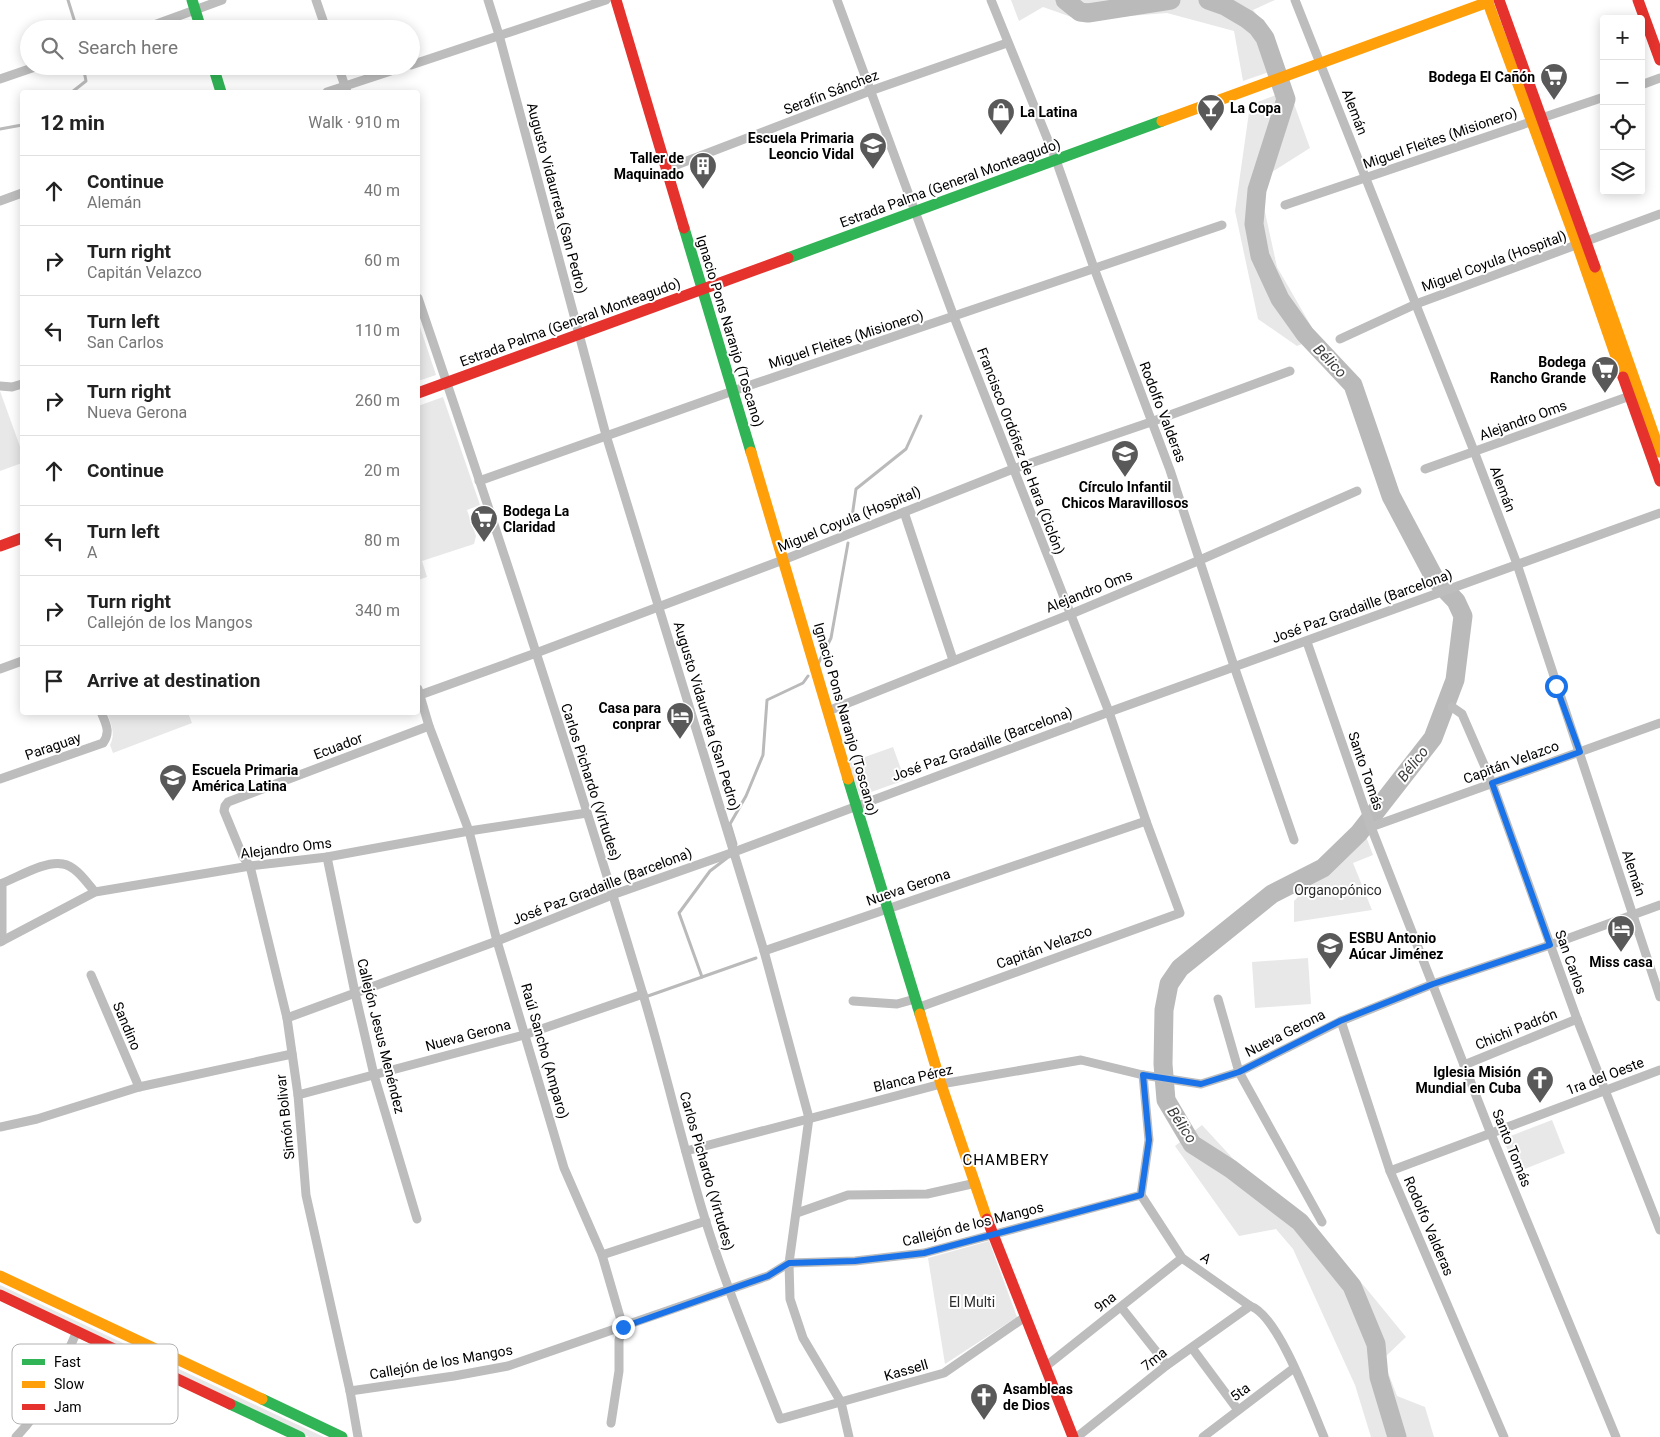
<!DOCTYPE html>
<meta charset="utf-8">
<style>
body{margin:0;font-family:Roboto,sans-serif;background:#f6f6f6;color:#222}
.controls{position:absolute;right:15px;top:15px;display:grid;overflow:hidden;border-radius:5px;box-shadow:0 2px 12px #0003}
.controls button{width:45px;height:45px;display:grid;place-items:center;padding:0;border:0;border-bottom:1px solid #e0e0e0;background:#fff;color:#222;font:25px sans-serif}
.stop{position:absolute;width:15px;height:15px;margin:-11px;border:4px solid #1a73e8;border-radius:50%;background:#fff}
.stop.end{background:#1a73e8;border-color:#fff;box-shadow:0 1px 5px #0008}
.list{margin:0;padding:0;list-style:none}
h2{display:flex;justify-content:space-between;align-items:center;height:65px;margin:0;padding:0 20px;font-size:21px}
h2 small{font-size:16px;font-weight:400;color:#767676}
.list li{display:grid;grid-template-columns:32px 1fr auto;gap:15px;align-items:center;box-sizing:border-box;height:70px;padding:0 20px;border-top:1px solid #e0e0e0}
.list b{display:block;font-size:19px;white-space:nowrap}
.list p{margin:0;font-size:16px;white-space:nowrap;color:#767676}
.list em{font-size:16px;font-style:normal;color:#767676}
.icon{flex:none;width:28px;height:28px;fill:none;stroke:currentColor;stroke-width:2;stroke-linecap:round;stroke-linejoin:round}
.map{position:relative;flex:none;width:1660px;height:1437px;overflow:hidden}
.search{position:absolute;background:#fff;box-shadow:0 2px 12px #0003;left:20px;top:20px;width:400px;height:55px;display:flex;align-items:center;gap:12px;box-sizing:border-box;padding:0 18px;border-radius:28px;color:#767676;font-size:19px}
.panel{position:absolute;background:#fff;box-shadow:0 2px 12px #0003;left:20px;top:90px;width:400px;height:625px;border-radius:5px}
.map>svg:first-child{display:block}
</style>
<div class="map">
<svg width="1660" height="1437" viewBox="0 0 1660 1437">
<rect width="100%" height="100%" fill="#fff"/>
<!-- green -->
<g fill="#e8e8e8">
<path d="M1011 0H1275L1253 10 1274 35 1281 68 1243 81 1234 31 1167 13 1080 20 1043 7 1019 21Z"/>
<path d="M1289 90 1310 148 1269 174 1263 203 1277 267 1318 338 1297 346 1258 319 1235 211 1250 105Z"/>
<path d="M418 321 436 375 418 381Z"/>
<path d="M0 391 22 452V463L0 471Z"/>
<path d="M443 397 480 505 467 510 476 536 474 544 422 561 427 577 418 580V406Z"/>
<path d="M107 713H188L192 723 113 753 110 745C116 734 111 724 107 713Z"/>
<path d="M893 747 905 780 860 796 848 763Z"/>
<path d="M1364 831 1373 855 1353 863 1372 910 1294 922V901Z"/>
<path d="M1308 958 1311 1004 1255 1008 1252 962Z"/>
<path d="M1552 1120 1565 1153 1517 1172 1503 1139Z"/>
<path d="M1202 1125 1249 1176 1300 1216 1365 1287 1406 1337 1383 1359 1397 1396 1425 1407 1434 1437H1371L1355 1385 1293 1249 1276 1229 1239 1236 1175 1146Z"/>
<path d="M989 1241 1017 1317 945 1364 928 1258Z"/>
<path d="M0 1285 125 1344 123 1348 0 1290Z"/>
<path d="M132 1347 324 1437H309L129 1350Z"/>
</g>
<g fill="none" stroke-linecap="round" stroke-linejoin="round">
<!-- stream -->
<g stroke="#bababa" stroke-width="3">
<path d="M68 0 77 29"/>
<path d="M72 92 86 81 83 66"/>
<path d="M0 129 22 125"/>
<path d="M851 524 856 489 906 449 921 416"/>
<path d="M818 664 831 638 848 543"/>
<path d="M735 847 736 844 730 824 746 796 763 755 767 700 803 683 808 676"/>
<path d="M702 977 679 913 710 871 727 858"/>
<path d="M648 996 756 958"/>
</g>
<!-- river -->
<g stroke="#bababa" stroke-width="19">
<path d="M1065 0 1080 12 1088 13 1171 0"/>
<path d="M1208 0 1225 6 1247 19 1257 27 1265 38 1286 99 1257 190 1254 224 1260 256 1280 299 1305 334 1353 385 1391 496 1435 579 1456 601 1463 616 1455 680 1433 738 1359 833 1323 868 1272 894 1180 968 1169 984 1164 1010 1163 1064 1166 1100 1192 1144 1231 1169 1300 1222 1352 1286 1376 1344 1379 1377 1397 1437"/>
</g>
<!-- street -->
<g stroke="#bdbdbd" stroke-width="9">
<path d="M316 0 326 29"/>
<path d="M488 0 499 35 606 435 764 951 809 1118 789 1263 790 1299 803 1338 841 1402 849 1437"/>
<path d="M837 0 954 317 1109 712 1146 821 1180 913 917 1008"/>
<path d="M991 0 1056 160 1094 268 1170 470 1234 666 1294 840"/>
<path d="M1295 0 1474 451 1517 564 1660 997"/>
<path d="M143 29 222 0"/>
<path d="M411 65 606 0"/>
<path d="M338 66 347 92"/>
<path d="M0 79 38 66"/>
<path d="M1641 85 1660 78"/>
<path d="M327 92 406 66"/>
<path d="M666 169 870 91 1007 43"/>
<path d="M0 201 22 193"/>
<path d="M1285 205 1604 97"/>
<path d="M418 298C496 527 572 758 642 991 665 1067 682 1144 705 1219 726 1287 754 1353 780 1419L944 1373 1025 1317"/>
<path d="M1340 339 1416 304 1660 214"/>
<path d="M0 386 12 387 22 384"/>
<path d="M1425 469 1630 396"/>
<path d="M479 481 733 391 1222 225"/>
<path d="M904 512 953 660"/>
<path d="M1307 642 1371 827 1491 1134 1616 1437"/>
<path d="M0 669 22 661"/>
<path d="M418 689 429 726 469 831 497 941 564 1168 602 1255 623 1327 619 1340V1371L611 1423"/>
<path d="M420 695 536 653 783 560 1013 469 1151 422 1290 371"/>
<path d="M1452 707 1462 714 1492 783 1577 1019 1660 1230"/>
<path d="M828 711 1071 614 1200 560 1357 491"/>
<path d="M0 779 103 743C111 732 106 724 101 712"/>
<path d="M1371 827 1660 723"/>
<path d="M327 857 355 993 374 1075 417 1219"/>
<path d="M0 884C17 878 45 860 63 864 76 866 87 883 95 892"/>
<path d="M2 884V941"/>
<path d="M0 942 95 892 250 866 327 857 469 831 587 813"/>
<path d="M764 951 1146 821"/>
<path d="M91 975 139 1087"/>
<path d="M1218 999 1239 1072 1322 1222"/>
<path d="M853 1001 897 1004 915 999"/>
<path d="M287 1018 497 941 612 895 734 852 1109 712 1660 513"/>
<path d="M1341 1021 1390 1171 1504 1437"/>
<path d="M1464 1065 1577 1019"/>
<path d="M1143 1075 1149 1140 1141 1195 1182 1258 1250 1306C1278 1314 1312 1409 1324 1437"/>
<path d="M298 1095 524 1035 643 994"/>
<path d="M0 1127 37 1119 139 1087 292 1054"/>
<path d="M686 1151 941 1084 1081 1060 1143 1075 1201 1084 1239 1072 1341 1021 1433 984 1550 945 1660 905"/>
<path d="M1390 1171 1660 1070"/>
<path d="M797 1213 848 1195 927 1194 976 1183"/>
<path d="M602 1255 706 1221"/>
<path d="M1121 1307 1167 1365"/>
<path d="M1192 1348 1238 1410"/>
<path d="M1045 1367 1182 1258"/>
<path d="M350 1391 454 1376 508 1366 768 1276 789 1263 855 1261 924 1253 1141 1195"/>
<path d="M16 1437C45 1408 61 1368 77 1331"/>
<path d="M358 1437 350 1391 306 1195 298 1095 287 1018 250 866 243 857 224 811 225 806 228 802 429 726"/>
<path d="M1077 1437 1167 1365 1250 1306"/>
<path d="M1203 1437 1294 1368"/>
</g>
<!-- fast -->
<g stroke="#30b455" stroke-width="11">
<path d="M192 0 201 29"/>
<path d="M213 66 221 92"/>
<path d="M684 228 751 452"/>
<path d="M788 258 1162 121"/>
<path d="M848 779 920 1014"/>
<path d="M262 1399 342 1437"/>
<path d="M230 1404 300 1437"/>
</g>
<!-- slow -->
<g stroke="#ff9f0a" stroke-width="11">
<path d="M1487 0 1577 244 1623 377"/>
<path d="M1162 121 1488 2"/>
<path d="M1595 267 1660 452"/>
<path d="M751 452 848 779"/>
<path d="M920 1014 941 1084 987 1219"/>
<path d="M0 1276 262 1399"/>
</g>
<!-- jam -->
<g stroke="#e5322d" stroke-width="11">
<path d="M616 0 684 228"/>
<path d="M1499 0 1595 267"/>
<path d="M1638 0 1660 60"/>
<path d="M1623 377 1660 481"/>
<path d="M418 393 788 258"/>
<path d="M0 546 22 538"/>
<path d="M987 1219 1073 1437"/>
<path d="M0 1295 230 1404"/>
</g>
</g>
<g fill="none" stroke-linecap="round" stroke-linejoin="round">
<!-- route -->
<path stroke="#1a73e8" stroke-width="6" d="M623 1327 768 1276 789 1263 855 1261 924 1253 1141 1195 1149 1140 1143 1075 1201 1084 1239 1072 1340 1021 1433 984 1550 945 1492 783 1580 752 1556 686"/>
</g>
<!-- icons -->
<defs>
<symbol id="supermarket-pin" viewBox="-11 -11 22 30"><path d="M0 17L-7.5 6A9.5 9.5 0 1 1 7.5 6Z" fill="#595959" stroke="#fff"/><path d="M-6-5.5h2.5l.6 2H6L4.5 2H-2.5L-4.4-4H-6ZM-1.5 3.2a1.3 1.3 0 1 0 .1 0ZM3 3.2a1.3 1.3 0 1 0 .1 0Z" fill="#fff"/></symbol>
<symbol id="bar-pin" viewBox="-11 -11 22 30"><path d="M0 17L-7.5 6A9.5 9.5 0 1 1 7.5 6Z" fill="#595959" stroke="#fff"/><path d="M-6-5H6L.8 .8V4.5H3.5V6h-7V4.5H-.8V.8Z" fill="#fff"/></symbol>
<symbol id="shop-pin" viewBox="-11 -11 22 30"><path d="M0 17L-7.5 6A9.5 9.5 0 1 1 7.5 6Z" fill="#595959" stroke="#fff"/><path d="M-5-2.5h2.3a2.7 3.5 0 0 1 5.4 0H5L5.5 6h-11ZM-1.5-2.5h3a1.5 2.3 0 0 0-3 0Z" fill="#fff"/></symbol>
<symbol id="school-pin" viewBox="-11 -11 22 30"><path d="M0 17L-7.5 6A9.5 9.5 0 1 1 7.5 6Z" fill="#595959" stroke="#fff"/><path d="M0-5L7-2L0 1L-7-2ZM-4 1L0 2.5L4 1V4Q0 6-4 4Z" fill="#fff"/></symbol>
<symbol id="building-pin" viewBox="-11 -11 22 30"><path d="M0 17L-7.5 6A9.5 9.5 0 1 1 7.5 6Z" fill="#595959" stroke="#fff"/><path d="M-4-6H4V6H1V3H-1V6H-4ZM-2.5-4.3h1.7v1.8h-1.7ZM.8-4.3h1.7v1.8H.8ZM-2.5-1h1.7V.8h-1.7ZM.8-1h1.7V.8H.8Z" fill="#fff"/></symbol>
<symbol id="hotel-pin" viewBox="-11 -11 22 30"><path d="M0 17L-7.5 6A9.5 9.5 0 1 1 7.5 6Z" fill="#595959" stroke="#fff"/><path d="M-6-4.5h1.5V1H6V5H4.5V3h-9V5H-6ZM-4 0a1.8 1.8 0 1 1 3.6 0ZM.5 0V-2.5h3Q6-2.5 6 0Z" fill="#fff"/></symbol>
<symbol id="church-pin" viewBox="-11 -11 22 30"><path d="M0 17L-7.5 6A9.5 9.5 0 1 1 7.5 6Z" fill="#595959" stroke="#fff"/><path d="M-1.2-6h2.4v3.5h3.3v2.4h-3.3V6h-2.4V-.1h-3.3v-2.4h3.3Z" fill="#fff"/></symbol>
</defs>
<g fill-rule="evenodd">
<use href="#supermarket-pin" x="1538" y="61" width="32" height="43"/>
<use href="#bar-pin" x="1195" y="92" width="32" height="43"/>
<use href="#shop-pin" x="985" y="96" width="32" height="43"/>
<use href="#school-pin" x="857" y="130" width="32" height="43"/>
<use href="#building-pin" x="687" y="150" width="32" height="43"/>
<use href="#supermarket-pin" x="1589" y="354" width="32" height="43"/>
<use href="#school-pin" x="1109" y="438" width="32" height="43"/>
<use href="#supermarket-pin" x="468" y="503" width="32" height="43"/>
<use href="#hotel-pin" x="664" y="700" width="32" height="43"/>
<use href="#school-pin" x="157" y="762" width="32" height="43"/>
<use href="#hotel-pin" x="1605" y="913" width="32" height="43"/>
<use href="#school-pin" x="1314" y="930" width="32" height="43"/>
<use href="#church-pin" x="1524" y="1064" width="32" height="43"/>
<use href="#church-pin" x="968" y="1381" width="32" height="43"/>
</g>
<g text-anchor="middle" stroke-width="4" stroke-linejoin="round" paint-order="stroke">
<!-- poi labels -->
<g font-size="14" font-weight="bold" fill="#000" stroke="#fff" text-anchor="end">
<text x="1535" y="82">Bodega El Cañón</text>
<text x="1230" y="113" text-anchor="start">La Copa</text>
<text x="1020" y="117" text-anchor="start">La Latina</text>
<text x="854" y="143">Escuela Primaria<tspan x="854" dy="16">Leoncio Vidal</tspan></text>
<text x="684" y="163">Taller de<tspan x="684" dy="16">Maquinado</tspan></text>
<text x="1586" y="367">Bodega<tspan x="1586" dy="16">Rancho Grande</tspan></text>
<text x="1125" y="492" text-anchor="middle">Círculo Infantil<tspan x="1125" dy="16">Chicos Maravillosos</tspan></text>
<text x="503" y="516" text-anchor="start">Bodega La<tspan x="503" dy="16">Claridad</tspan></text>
<text x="661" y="713">Casa para<tspan x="661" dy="16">conprar</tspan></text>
<text x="192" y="775" text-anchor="start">Escuela Primaria<tspan x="192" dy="16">América Latina</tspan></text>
<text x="1349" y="943" text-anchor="start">ESBU Antonio<tspan x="1349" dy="16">Aúcar Jiménez</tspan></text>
<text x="1621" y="967" text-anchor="middle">Miss casa</text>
<text x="1521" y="1077">Iglesia Misión<tspan x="1521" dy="16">Mundial en Cuba</tspan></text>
<text x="1003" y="1394" text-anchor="start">Asambleas<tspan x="1003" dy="16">de Dios</tspan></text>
</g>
<!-- street labels -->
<g font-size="14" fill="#000" stroke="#fff">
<text transform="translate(831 92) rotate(-21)" y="5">Serafín Sánchez</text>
<text transform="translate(1355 112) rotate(69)" y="5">Alemán</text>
<text transform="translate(1440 138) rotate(-19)" y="5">Miguel Fleites (Misionero)</text>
<text transform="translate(950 183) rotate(-20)" y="5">Estrada Palma (General Monteagudo)</text>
<text transform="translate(557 198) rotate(75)" y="5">Augusto Vidaurreta (San Pedro)</text>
<text transform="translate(1494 261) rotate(-20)" y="5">Miguel Coyula (Hospital)</text>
<text transform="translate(570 322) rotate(-20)" y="5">Estrada Palma (General Monteagudo)</text>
<text transform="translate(730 331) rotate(73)" y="5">Ignacio Pons Naranjo (Toscano)</text>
<text transform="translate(846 339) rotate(-18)" y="5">Miguel Fleites (Misionero)</text>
<text transform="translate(1163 412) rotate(69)" y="5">Rodolfo Valderas</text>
<text transform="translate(1523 420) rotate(-20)" y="5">Alejandro Oms</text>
<text transform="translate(1021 451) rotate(69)" y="5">Francisco Ordóñez de Hara (Ciclón)</text>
<text transform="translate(1503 489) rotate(69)" y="5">Alemán</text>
<text transform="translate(849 519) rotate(-22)" y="5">Miguel Coyula (Hospital)</text>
<text transform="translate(1089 591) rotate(-22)" y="5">Alejandro Oms</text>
<text transform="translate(1362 606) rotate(-20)" y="5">José Paz Gradaille (Barcelona)</text>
<text transform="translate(707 716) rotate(73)" y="5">Augusto Vidaurreta (San Pedro)</text>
<text transform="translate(846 719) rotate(74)" y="5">Ignacio Pons Naranjo (Toscano)</text>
<text transform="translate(982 744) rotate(-20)" y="5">José Paz Gradaille (Barcelona)</text>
<text transform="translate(53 746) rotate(-19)" y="5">Paraguay</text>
<text transform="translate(338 746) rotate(-21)" y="5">Ecuador</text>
<text transform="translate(1511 762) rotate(-20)" y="5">Capitán Velazco</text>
<text transform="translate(1366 771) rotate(71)" y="5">Santo Tomás</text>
<text transform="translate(591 782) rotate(72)" y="5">Carlos Pichardo (Virtudes)</text>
<text transform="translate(286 848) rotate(-7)" y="5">Alejandro Oms</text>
<text transform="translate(1634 873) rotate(72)" y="5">Alemán</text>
<text transform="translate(602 886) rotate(-21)" y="5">José Paz Gradaille (Barcelona)</text>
<text transform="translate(908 887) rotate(-19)" y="5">Nueva Gerona</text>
<text transform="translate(1044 947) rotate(-20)" y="5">Capitán Velazco</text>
<text transform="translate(1571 962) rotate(70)" y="5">San Carlos</text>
<text transform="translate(127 1026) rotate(67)" y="5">Sandino</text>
<text transform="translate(1516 1029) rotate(-22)" y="5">Chichi Padrón</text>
<text transform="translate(1285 1033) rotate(-27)" y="5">Nueva Gerona</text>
<text transform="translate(468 1035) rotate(-15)" y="5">Nueva Gerona</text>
<text transform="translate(381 1036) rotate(76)" y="5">Callejón Jesus Menéndez</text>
<text transform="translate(545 1051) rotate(74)" y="5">Raúl Sancho (Amparo)</text>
<text transform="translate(1605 1076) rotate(-21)" y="5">1ra del Oeste</text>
<text transform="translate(913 1078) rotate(-13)" y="5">Blanca Pérez</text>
<text transform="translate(285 1117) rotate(-96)" y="5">Simón Bolivar</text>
<text transform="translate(1512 1148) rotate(68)" y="5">Santo Tomás</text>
<text transform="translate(707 1171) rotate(74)" y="5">Carlos Pichardo (Virtudes)</text>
<text transform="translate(973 1224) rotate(-14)" y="5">Callejón de los Mangos</text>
<text transform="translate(1429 1226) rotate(67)" y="5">Rodolfo Valderas</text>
<text transform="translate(1206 1258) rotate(35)" y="5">A</text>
<text transform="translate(1105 1302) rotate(-38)" y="5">9na</text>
<text transform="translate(1154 1359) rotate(-38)" y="5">7ma</text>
<text transform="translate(441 1362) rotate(-10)" y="5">Callejón de los Mangos</text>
<text transform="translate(906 1370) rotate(-16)" y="5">Kassell</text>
<text transform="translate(1240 1392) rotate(-37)" y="5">5ta</text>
</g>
<!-- park labels -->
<g font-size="14" fill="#2d2d2d" stroke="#fff">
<text x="1338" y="895">Organopónico</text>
<text x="972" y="1307">El Multi</text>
</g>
<!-- water labels -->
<g font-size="15" font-style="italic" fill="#3e3e3e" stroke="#fff">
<text transform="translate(1330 361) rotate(46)" y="5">Bélico</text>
<text transform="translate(1413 764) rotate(-52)" y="5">Bélico</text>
<text transform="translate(1182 1125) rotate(56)" y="5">Bélico</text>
</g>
<!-- neighbourhood labels -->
<g font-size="15" letter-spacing="1" fill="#000" stroke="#fff">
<text x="1006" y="1165">CHAMBERY</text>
</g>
</g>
<!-- legend -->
<rect x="12" y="1344" width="166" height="80" rx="8" fill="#fff" stroke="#b2b2b2" stroke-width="1"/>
<rect x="22" y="1359" width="23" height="6" fill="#30b455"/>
<rect x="22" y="1381" width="23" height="7" fill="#ff9f0a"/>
<rect x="22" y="1404" width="23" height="6" fill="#e5322d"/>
<g font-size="14" fill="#000">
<text x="54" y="1367">Fast</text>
<text x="54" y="1389">Slow</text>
<text x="54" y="1412">Jam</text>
</g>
</svg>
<div class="controls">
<button>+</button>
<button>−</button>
<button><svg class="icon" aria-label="locate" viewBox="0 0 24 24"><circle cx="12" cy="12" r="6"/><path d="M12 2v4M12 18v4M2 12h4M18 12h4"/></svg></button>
<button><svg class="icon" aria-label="layers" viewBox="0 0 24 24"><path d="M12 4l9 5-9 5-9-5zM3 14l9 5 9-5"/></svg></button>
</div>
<div class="stop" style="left:1556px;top:686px"></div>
<div class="stop end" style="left:623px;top:1327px"></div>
<div class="search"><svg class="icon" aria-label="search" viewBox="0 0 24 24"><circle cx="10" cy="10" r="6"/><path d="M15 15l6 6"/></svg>Search here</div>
<section class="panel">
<h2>12 min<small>Walk · 910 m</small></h2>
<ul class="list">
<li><svg class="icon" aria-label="ahead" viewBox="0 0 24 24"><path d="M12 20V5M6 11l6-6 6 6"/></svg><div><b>Continue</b><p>Alemán</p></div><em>40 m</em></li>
<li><svg class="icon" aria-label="right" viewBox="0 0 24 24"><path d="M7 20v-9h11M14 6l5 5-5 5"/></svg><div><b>Turn right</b><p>Capitán Velazco</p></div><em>60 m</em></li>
<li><svg class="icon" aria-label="left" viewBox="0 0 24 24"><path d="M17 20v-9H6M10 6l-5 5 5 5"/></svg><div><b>Turn left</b><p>San Carlos</p></div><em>110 m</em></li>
<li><svg class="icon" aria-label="right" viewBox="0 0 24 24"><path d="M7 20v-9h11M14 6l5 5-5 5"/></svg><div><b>Turn right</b><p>Nueva Gerona</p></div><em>260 m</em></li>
<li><svg class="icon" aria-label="ahead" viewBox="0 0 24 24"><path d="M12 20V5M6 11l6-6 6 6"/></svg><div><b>Continue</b></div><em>20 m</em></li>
<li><svg class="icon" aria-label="left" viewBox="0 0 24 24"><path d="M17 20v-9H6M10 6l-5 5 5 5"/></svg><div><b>Turn left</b><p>A</p></div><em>80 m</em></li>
<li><svg class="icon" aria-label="right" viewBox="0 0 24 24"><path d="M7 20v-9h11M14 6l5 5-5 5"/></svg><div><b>Turn right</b><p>Callejón de los Mangos</p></div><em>340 m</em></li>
<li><svg class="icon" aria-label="arrive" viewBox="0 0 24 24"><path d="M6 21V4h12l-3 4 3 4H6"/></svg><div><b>Arrive at destination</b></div></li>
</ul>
</section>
</div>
